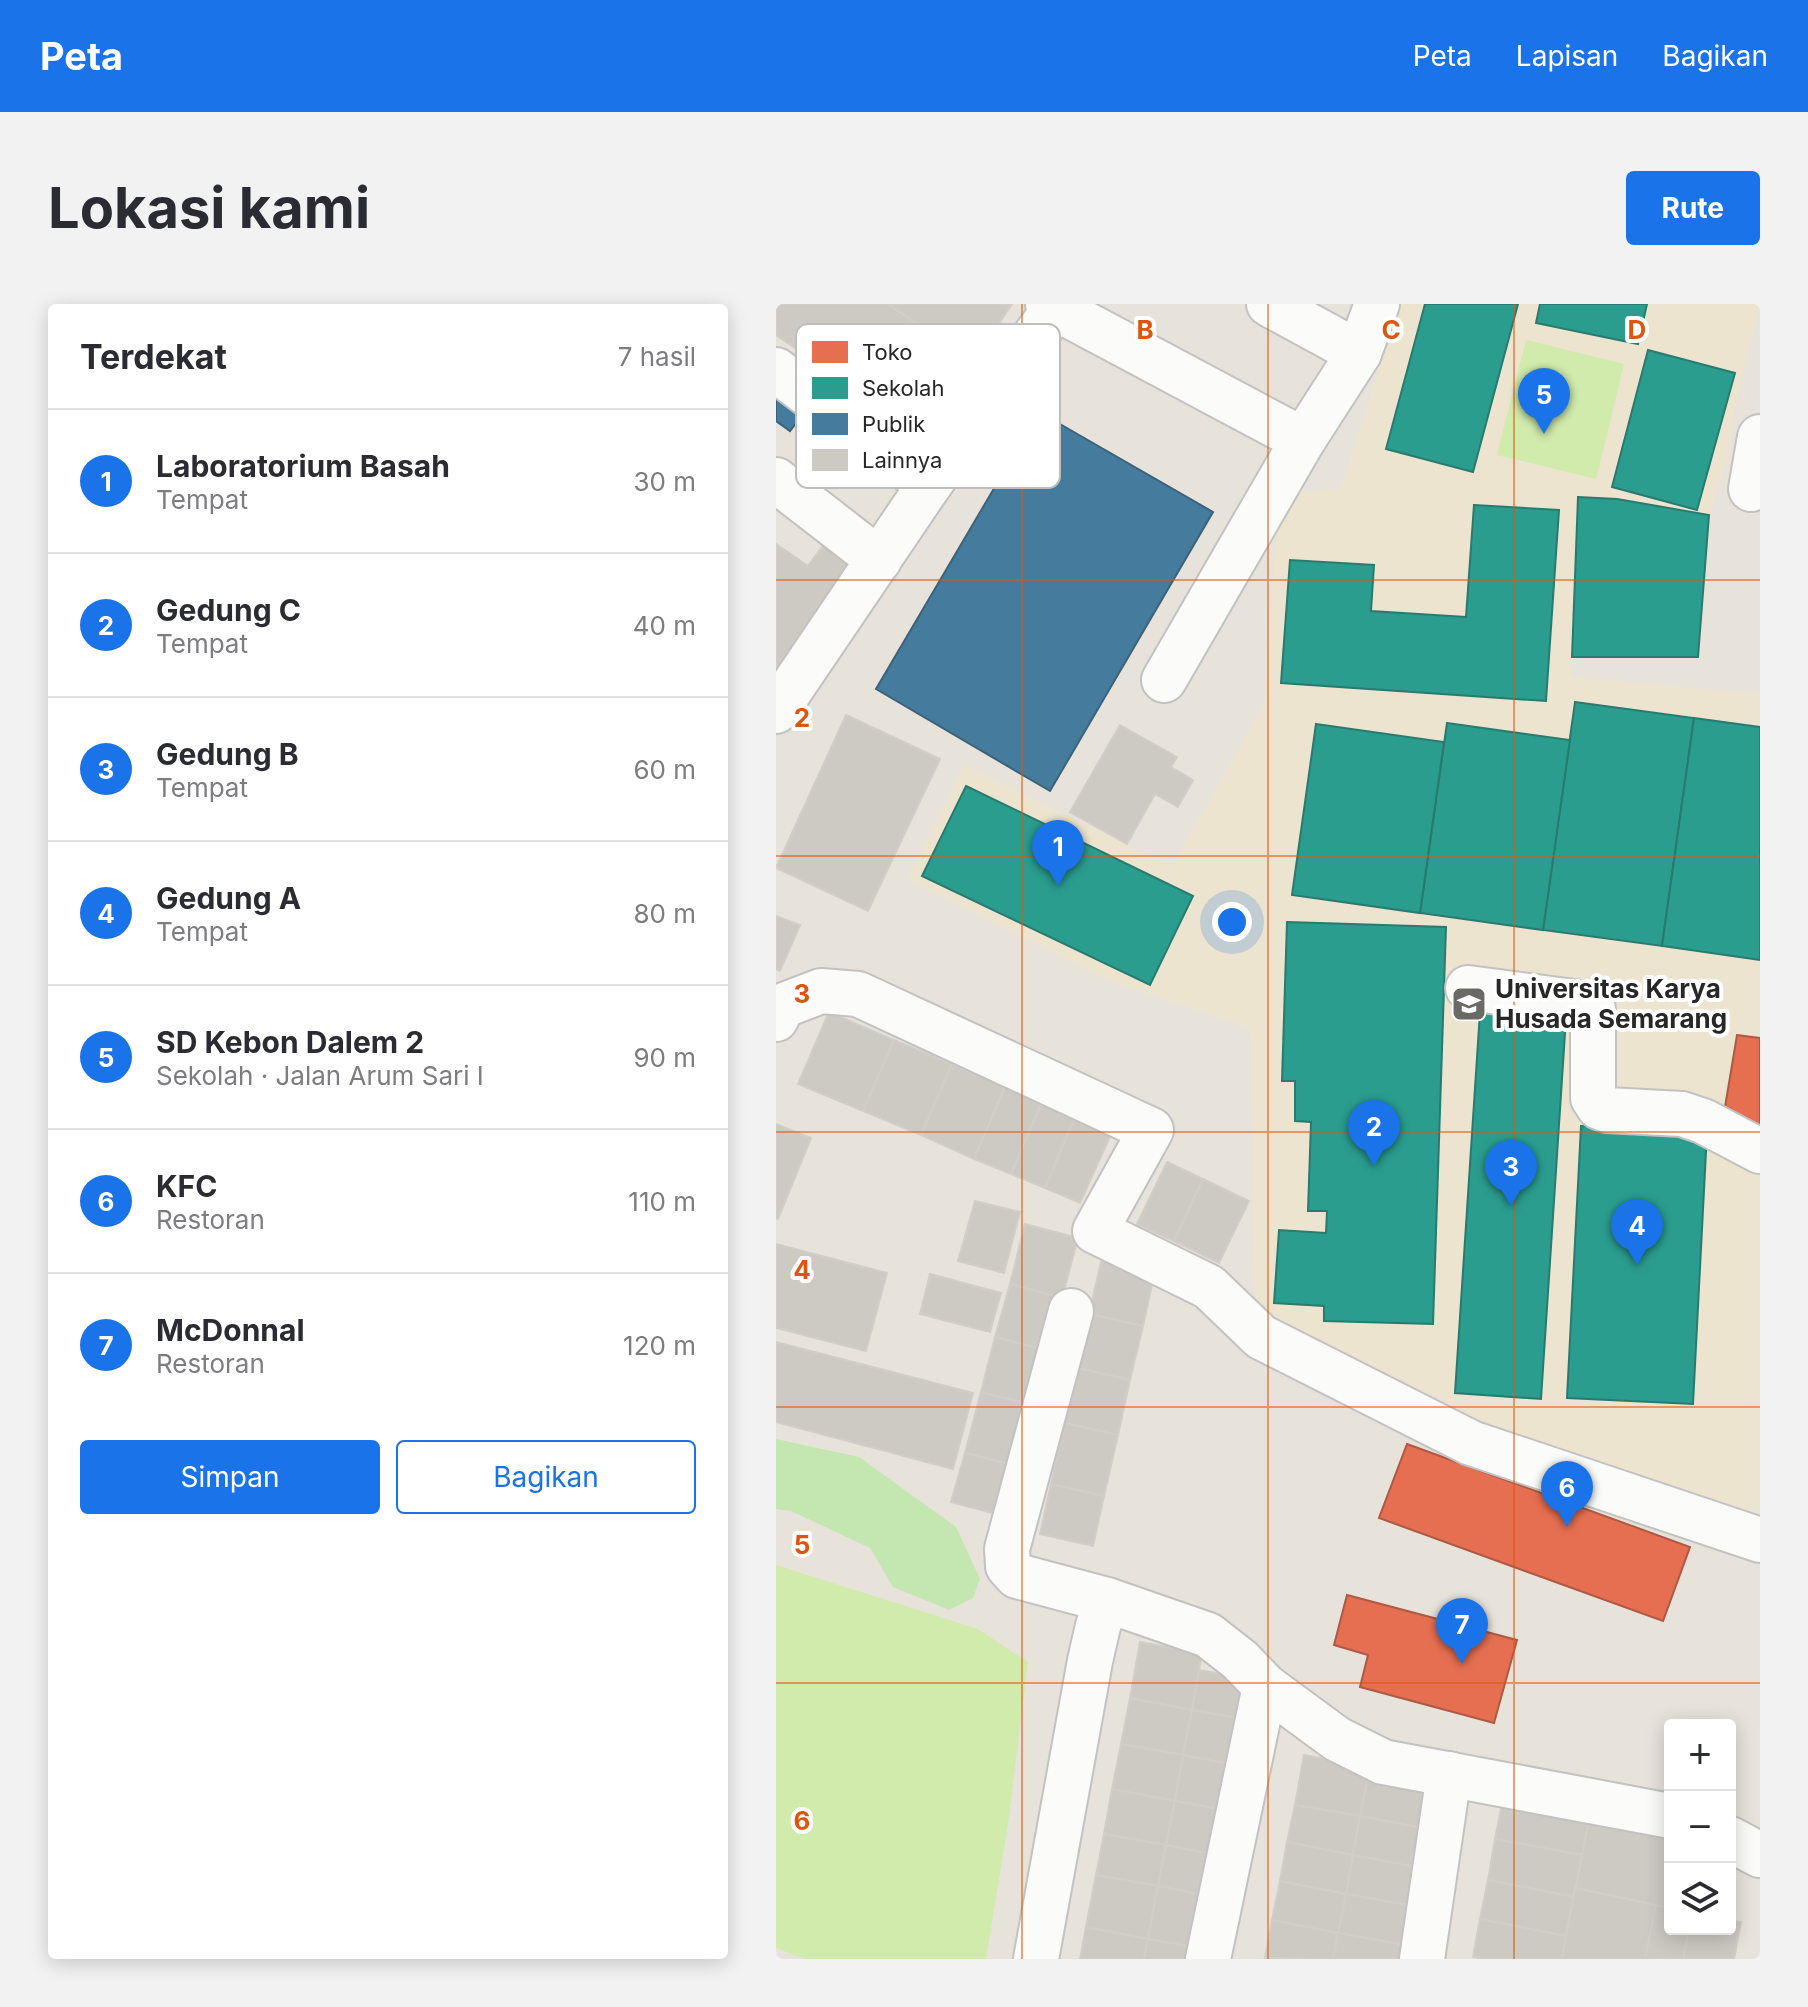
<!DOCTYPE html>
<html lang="id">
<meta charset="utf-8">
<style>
body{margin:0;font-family:Inter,sans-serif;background:#f2f2f3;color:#2b2b33}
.controls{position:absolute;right:24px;bottom:24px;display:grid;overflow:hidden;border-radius:8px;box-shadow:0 4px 20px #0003}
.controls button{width:72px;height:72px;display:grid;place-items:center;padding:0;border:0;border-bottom:2px solid #e1e1e2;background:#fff;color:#2b2b33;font:40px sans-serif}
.you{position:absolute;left:456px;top:618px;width:28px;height:28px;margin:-20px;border:6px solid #fff;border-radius:50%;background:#1a73e8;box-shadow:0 0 0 12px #1a73e833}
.badge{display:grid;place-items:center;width:52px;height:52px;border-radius:50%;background:#1a73e8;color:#fff;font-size:26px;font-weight:700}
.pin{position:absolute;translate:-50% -66px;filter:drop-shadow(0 2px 4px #0008)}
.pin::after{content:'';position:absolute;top:42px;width:28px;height:24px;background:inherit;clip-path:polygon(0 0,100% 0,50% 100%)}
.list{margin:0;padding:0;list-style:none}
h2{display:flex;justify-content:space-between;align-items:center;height:104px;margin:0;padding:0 32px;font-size:34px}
h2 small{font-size:26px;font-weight:400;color:#7c7c81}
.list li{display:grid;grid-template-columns:52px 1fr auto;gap:24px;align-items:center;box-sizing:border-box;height:144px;padding:0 32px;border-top:2px solid #e1e1e2}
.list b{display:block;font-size:30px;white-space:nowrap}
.list p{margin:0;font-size:26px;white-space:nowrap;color:#7c7c81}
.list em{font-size:26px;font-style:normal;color:#7c7c81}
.actions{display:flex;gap:16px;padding:24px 32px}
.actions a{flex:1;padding:18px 0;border:2px solid #1a73e8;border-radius:8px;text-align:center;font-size:28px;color:#1a73e8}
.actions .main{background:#1a73e8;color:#fff}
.icon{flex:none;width:44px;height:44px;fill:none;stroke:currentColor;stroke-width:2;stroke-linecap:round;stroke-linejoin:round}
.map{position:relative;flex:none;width:984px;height:1655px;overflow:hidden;border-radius:8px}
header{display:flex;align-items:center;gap:48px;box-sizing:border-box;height:112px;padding:0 40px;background:#1a73e8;color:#fff}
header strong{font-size:38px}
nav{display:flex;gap:44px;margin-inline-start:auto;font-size:28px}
.intro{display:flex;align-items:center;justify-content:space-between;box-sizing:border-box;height:192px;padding:0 48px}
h1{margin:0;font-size:56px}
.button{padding:20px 36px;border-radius:8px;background:#1a73e8;color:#fff;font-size:28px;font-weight:700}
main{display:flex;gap:48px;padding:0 48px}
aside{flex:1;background:#fff;border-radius:8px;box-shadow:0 4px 20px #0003}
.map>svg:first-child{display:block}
</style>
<header>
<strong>Peta</strong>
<nav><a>Peta</a><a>Lapisan</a><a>Bagikan</a></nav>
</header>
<div class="intro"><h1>Lokasi kami</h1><a class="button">Rute</a></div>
<main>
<aside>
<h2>Terdekat<small>7 hasil</small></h2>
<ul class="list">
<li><span class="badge">1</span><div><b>Laboratorium Basah</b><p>Tempat</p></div><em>30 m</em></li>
<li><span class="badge">2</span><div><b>Gedung C</b><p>Tempat</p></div><em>40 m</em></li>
<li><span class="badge">3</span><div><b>Gedung B</b><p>Tempat</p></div><em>60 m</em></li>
<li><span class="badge">4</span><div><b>Gedung A</b><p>Tempat</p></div><em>80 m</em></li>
<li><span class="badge">5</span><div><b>SD Kebon Dalem 2</b><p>Sekolah · Jalan Arum Sari I</p></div><em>90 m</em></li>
<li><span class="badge">6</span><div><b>KFC</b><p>Restoran</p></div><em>110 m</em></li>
<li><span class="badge">7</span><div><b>McDonnal</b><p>Restoran</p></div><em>120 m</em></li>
</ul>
<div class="actions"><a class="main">Simpan</a><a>Bagikan</a></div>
</aside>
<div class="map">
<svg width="984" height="1655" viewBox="0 0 984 1655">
<rect width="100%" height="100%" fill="#e7e3db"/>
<!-- education -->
<path fill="#ece4ce" d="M623 0H984L959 103 951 158 933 211 841 195 802 193 795 373 984 390V1210L724 1125 612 1081 530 1030 485 1007 477 989 478 852 474 724 331 676 132 576 188 461 395 563 489 398 503 190 565 184Z"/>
<!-- green -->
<path fill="#c4e6b0" d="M0 1135 83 1153 180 1223 204 1275 197 1294 173 1306 117 1283 94 1244 15 1207 0 1205Z"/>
<!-- pitch -->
<g fill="#d0ebac">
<path d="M750 36 848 60 820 175 721 151Z"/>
<path d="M0 1261 202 1325 252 1358 232 1520 210 1655H29L0 1644Z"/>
</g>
<!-- shops -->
<g fill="#e76f51" stroke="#ad5944" stroke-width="2">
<path d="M961 731 984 734V821L947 815Z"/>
<path d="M631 1140 914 1243 887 1317 603 1214Z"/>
<path d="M571 1291 741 1336 718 1419 584 1383 592 1351 558 1341Z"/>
</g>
<!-- schools -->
<g fill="#2a9d8f" stroke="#297a70" stroke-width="2">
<path d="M649 0H742L697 168 610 145Z"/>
<path d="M764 0H871L862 40 760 19Z"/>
<path d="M872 46 959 69 921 206 836 183Z"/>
<path d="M802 193 841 195 933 211 922 353H796Z"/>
<path d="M698 201 783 206 770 397 505 379 514 256 598 261 595 307 690 313Z"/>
<path d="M799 398 918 414 886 642 767 626Z"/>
<path d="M918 414 984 423V656L886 642Z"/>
<path d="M671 419 794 436 767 626 644 609Z"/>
<path d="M540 420 668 438 644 609 516 591Z"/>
<path d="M190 482 417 592 374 681 146 572Z"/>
<path d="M511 618 670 623 657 1020 548 1017V1002L498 999 503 926 550 929 551 907H532L535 818 519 817V777H506Z"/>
<path d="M704 708 790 714 765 1095 679 1089Z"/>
<path d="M805 822 931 828 917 1100 791 1094Z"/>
</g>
<!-- public -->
<g fill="#457b9d" stroke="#3c627a" stroke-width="2">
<path d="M0 72 30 106 14 127 0 117Z"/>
<path d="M263 108 437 208 274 487 100 385Z"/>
</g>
<!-- building -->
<g fill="#cdcac4" stroke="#d2cec7" stroke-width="2">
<path d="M0 0H112L197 58 146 131 0 31Z"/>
<path d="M112 0H236L197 58Z"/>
<path d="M51 236 89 262 0 369V240L32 262Z"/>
<path d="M70 411 164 455 92 607 0 564Z"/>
<path d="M344 421 401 453 395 463 417 476 402 503 379 490 351 540 294 508Z"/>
<path d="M0 612 24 621 4 667 0 665Z"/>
<path d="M53 708 118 736 87 807 22 780Z"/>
<path d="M118 736 176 760 145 831 87 807Z"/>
<path d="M176 760 229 783 198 855 145 831Z"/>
<path d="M229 783 266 798 235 870 198 855Z"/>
<path d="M266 798 299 813 269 884 235 870Z"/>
<path d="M299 813 336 828 304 899 269 884Z"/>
<path d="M0 820 35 834 2 915 0 914Z"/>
<path d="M391 858 427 875 398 937 361 920Z"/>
<path d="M427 875 473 897 443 959 398 937Z"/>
<path d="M199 897 244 908 228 969 182 957Z"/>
<path d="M249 920 302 934 286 994 234 980Z"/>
<path d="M0 940 111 969 90 1047 0 1024Z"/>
<path d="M327 950 380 962 367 1022 313 1010Z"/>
<path d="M154 970 225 989 214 1028 144 1010Z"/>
<path d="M234 980 286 994 272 1047 219 1033Z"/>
<path d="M313 1010 367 1022 354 1076 302 1064Z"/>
<path d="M219 1033 272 1047 257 1101 205 1088Z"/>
<path d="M0 1038 197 1089 177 1165 0 1118Z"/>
<path d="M302 1064 354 1076 342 1131 289 1119Z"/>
<path d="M205 1088 257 1101 241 1162 189 1149Z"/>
<path d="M289 1119 342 1131 328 1192 275 1180Z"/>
<path d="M189 1149 241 1162 228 1212 175 1198Z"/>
<path d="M275 1180 328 1192 317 1242 264 1230Z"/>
<path d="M364 1338 426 1349 416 1406 354 1394Z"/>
<path d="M423 1366 474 1375 467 1415 416 1406Z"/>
<path d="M354 1394 416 1406 407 1451 345 1440Z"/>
<path d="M416 1406 467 1415 458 1461 407 1451Z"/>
<path d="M345 1440 407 1451 399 1497 336 1485Z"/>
<path d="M407 1451 458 1461 449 1506 399 1497Z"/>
<path d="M528 1451 594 1464 584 1512 519 1501Z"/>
<path d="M594 1464 660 1477 652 1525 584 1512Z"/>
<path d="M336 1485 399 1497 390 1541 328 1530Z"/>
<path d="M727 1495 814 1512 806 1551 719 1535Z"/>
<path d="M399 1497 449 1506 440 1551 390 1541Z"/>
<path d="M519 1501 584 1512 577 1551 511 1538Z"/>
<path d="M584 1512 652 1525 645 1564 577 1551Z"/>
<path d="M814 1512 894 1529V1575L888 1603 799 1584Z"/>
<path d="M328 1530 390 1541 382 1582 320 1571Z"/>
<path d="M719 1535 806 1551 798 1593 712 1576Z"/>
<path d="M511 1538 577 1551 570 1590 504 1577Z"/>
<path d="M390 1541 440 1551 433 1592 382 1582Z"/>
<path d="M577 1551 645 1564 637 1602 570 1590Z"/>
<path d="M320 1571 382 1582 372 1635 310 1623Z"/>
<path d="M712 1576 798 1593 789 1632 704 1615Z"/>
<path d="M504 1577 570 1590 562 1629 496 1616Z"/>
<path d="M893 1578H894V1604L888 1603Z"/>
<path d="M382 1582 433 1592 423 1644 372 1635Z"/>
<path d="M799 1584 880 1601 869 1655H786Z"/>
<path d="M570 1590 637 1602 629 1641 562 1629Z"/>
<path d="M880 1601 894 1604V1625H913L907 1655H869Z"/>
<path d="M704 1615 789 1632 786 1655H709L697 1653Z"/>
<path d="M496 1616 562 1629 557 1655 489 1654Z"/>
<path d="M954 1616 965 1618 958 1655H907L913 1625H954Z"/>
<path d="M310 1623 372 1635 368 1655H304Z"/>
<path d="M562 1629 629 1641 627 1655H557Z"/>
<path d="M372 1635 423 1644 421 1655H368Z"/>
</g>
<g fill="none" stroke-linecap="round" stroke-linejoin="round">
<defs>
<g id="minor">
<path d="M272 0 527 136"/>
<path d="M493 0 583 49"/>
<path d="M0 66 153 181"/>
<path d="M0 176 103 256"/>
<path d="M975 185 984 133"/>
<path d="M388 376 527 136 583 49 601 0"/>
<path d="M0 407 153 181 282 0"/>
<path d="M692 684 813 700 817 705V794L823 803 831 806 906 810 927 817 984 847"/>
<path d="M0 715 6 702 45 687 82 690 375 826 319 927 433 983 485 1033 695 1139 984 1236"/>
<path d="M295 1007 231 1245 232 1262 241 1272 331 1296"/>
<path d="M954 1535 984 1551"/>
<path d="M260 1655 314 1357 322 1322 331 1296 432 1331 464 1356 489 1382 561 1435 607 1458 894 1512"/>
<path d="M432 1655 489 1382"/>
<path d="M646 1655 673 1470"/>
</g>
</defs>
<!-- minor casing -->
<use href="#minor" stroke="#c2c2c2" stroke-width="48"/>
<!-- minor -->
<use href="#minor" stroke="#fbfbfa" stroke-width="44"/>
</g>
<!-- grid -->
<path fill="none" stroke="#de560d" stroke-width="2" stroke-opacity="0.55" d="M246 0V1655M492 0V1655M738 0V1655M0 276H984M0 552H984M0 828H984M0 1103H984M0 1379H984"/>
<!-- icons -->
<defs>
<symbol id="university-square" viewBox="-11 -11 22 22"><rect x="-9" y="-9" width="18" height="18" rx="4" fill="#6a6966" stroke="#fff"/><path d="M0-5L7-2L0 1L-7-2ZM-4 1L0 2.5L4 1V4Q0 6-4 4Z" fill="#fff"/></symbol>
</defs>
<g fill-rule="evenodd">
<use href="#university-square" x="673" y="680" width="40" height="40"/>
</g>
<g text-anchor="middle" stroke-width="8" stroke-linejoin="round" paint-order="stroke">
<!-- poi labels -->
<g font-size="26" font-weight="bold" fill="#272727" stroke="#fff" text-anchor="start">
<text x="719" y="694">Universitas Karya<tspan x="719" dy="30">Husada Semarang</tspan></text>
</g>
</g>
<!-- legend -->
<rect x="20" y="20" width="264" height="164" rx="12" fill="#fff" stroke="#bebebe" stroke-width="2"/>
<rect x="36" y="37" width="36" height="22" fill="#e76f51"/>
<rect x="36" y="73" width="36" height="22" fill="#2a9d8f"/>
<rect x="36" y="109" width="36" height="22" fill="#457b9d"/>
<rect x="36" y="145" width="36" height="22" fill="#cdcac4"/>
<g font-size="22" fill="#272727">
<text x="86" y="56">Toko</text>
<text x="86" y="92">Sekolah</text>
<text x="86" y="128">Publik</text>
<text x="86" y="164">Lainnya</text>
</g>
<g font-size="26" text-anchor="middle" font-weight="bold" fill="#de560d" stroke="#fff" stroke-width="8" stroke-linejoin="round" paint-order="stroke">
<text x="369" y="35">B</text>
<text x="615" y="35">C</text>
<text x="861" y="35">D</text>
<text x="26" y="423">2</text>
<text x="26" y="699">3</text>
<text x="26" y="975">4</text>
<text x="26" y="1250">5</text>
<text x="26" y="1526">6</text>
</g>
</svg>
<div class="controls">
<button>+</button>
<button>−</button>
<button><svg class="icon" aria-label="layers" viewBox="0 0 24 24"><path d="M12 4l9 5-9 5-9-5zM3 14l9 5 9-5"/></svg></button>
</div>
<div class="you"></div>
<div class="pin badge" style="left:282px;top:582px">1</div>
<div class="pin badge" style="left:598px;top:862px">2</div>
<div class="pin badge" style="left:735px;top:902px">3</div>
<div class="pin badge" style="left:861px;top:961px">4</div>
<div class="pin badge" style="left:768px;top:130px">5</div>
<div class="pin badge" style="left:791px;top:1223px">6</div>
<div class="pin badge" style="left:686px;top:1360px">7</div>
</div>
</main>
